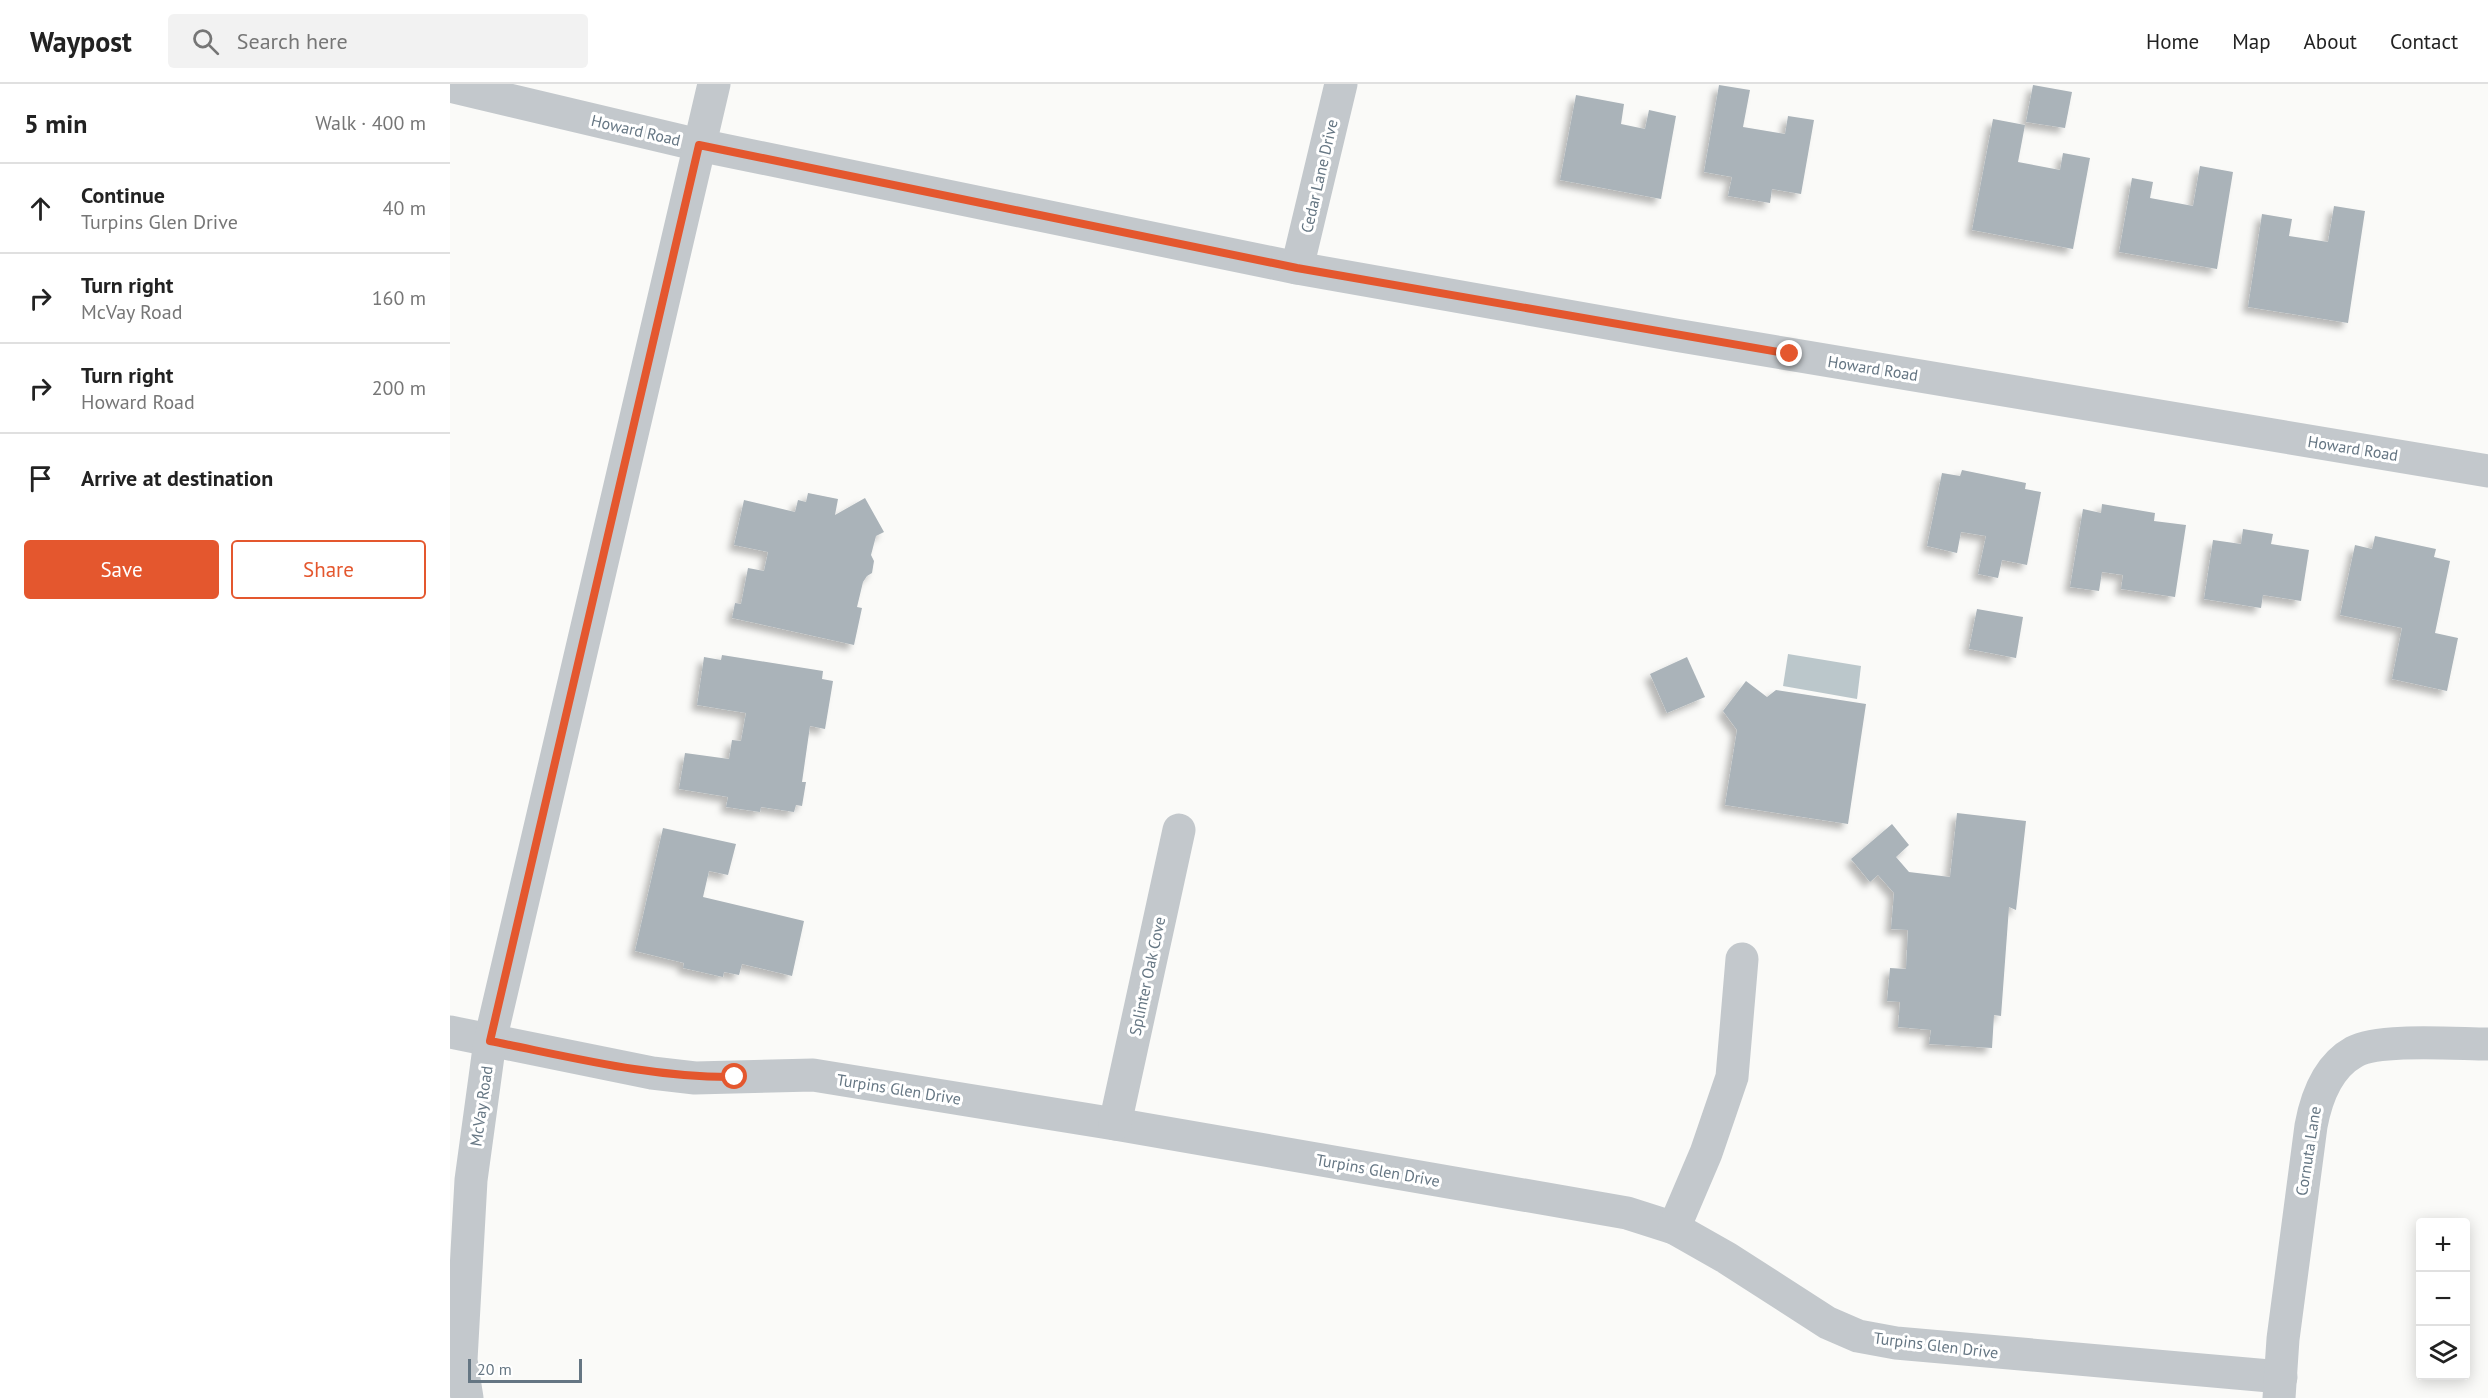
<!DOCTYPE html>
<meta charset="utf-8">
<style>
body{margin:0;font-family:"PT Sans",sans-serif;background:#f2f2f2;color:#222}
.controls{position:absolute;right:18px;bottom:18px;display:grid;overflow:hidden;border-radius:6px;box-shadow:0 3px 15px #0003}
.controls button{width:54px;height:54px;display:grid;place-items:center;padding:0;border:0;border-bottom:2px solid #e0e0e0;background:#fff;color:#222;font:30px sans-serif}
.scale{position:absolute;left:18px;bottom:15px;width:114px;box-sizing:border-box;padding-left:6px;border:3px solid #657683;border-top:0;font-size:16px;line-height:21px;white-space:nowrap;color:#657683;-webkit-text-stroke:4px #fff;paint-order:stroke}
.stop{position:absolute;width:18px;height:18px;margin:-14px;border:4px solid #e4572e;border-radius:50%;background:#fff}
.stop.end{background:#e4572e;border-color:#fff;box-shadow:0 2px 6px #0008}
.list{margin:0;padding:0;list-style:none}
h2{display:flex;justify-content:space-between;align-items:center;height:78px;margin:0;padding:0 24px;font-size:26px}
h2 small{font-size:20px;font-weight:400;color:#767676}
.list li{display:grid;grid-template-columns:39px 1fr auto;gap:18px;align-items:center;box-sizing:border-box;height:90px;padding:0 24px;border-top:2px solid #e0e0e0}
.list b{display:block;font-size:22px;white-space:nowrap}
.list p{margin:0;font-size:20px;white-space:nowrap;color:#767676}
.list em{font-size:20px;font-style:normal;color:#767676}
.actions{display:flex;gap:12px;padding:18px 24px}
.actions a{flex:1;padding:14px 0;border:2px solid #e4572e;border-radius:6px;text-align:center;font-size:21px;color:#e4572e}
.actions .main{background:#e4572e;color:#fff}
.icon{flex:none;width:33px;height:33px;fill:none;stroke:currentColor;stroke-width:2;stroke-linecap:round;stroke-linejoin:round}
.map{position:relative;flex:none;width:2038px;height:1314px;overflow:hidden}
header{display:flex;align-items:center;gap:36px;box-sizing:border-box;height:84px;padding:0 30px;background:#fff;border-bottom:2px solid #e0e0e0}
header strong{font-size:28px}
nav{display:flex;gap:33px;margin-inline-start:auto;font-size:21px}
.search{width:420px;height:54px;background:#f2f2f2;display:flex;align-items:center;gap:15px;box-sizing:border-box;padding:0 21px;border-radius:6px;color:#767676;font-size:22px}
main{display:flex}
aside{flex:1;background:#fff}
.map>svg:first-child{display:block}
</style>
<header>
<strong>Waypost</strong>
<div class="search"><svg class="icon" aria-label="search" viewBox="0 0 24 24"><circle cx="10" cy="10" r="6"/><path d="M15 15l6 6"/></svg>Search here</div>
<nav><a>Home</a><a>Map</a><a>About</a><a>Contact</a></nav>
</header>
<main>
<aside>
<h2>5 min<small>Walk · 400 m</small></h2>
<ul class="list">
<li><svg class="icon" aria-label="ahead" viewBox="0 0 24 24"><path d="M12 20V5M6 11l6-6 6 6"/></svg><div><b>Continue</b><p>Turpins Glen Drive</p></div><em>40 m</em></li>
<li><svg class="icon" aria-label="right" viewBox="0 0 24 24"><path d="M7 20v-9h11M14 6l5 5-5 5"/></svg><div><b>Turn right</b><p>McVay Road</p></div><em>160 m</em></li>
<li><svg class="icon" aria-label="right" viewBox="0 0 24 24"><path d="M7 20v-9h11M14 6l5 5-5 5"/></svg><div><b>Turn right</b><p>Howard Road</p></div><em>200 m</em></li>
<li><svg class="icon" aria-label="arrive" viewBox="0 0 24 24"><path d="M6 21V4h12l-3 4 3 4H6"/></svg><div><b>Arrive at destination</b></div></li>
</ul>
<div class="actions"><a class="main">Save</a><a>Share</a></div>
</aside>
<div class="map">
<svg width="2038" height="1314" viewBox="0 0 2038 1314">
<defs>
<filter id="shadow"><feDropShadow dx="-5.5" dy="5.5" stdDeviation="3" flood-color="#0004"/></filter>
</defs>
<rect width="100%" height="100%" fill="#fafaf8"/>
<!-- water -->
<path fill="#bbc7cb" d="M1338 570 1411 582 1407 615 1333 602Z"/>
<!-- building -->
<g fill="#aab3b9" filter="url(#shadow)">
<path d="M1269 1 1300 6 1293 43 1335 50 1338 32 1364 36 1351 110 1322 105 1320 119 1278 112 1282 93 1254 88Z"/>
<path d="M1583 1 1622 8 1615 44 1576 38Z"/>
<path d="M1126 11 1174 20 1171 40 1195 45 1199 26 1226 32 1211 115 1110 96Z"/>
<path d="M1543 35 1575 41 1568 78 1610 86 1613 69 1640 74 1623 165 1522 146Z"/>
<path d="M1750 82 1783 88 1767 185 1669 168 1682 94 1703 98 1700 114 1743 122Z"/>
<path d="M1884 122 1915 127 1898 239 1798 223 1812 130 1842 135 1839 152 1878 158Z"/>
<path d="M1512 386 1576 399 1575 405 1591 408 1577 481 1552 476 1548 494 1528 490 1536 452 1511 448 1507 469 1477 462 1492 389 1510 392Z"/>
<path d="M358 409 388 415 385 431 415 414 434 448 426 452 421 471 424 477 422 489 417 492 413 498 407 523 412 524 404 561 282 534 285 519 291 520 298 484 314 487 318 468 284 461 294 416 345 428 348 416 356 418Z"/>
<path d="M1652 420 1705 429 1704 437 1736 441 1725 513 1671 505 1673 491 1652 488 1649 507 1620 503 1633 425 1651 429Z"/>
<path d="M1793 445 1823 450 1821 460 1859 466 1851 517 1813 511 1811 524 1754 515 1763 456 1791 460Z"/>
<path d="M1925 452 1986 465 1984 473 2000 477 1985 549 2008 554 1997 607 1942 595 1952 544 1890 531 1905 461 1922 465Z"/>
<path d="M1527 525 1573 533 1566 574 1519 565Z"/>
<path d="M272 571 373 587 372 595 383 597 375 645 360 642 352 698H356L352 722 346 721 344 728 311 723 310 728 276 723 278 713 229 705 235 669 279 675 282 656 291 657 296 629 247 621 254 573 271 576Z"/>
<path d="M1237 573 1255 613 1217 629 1200 590Z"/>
<path d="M1296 597 1317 613 1326 606 1416 620 1398 740 1275 721 1287 646 1273 627Z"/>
<path d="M1507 729 1576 737 1566 826 1559 823 1551 932 1544 931 1542 964 1479 960 1481 946 1448 943 1450 918 1437 917 1440 884 1456 885 1458 846 1441 845 1444 809 1428 791 1420 798 1401 775 1442 740 1459 761 1446 773 1459 788 1500 793Z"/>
<path d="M213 744 286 760 278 791 259 787 253 813 354 837 342 892 292 880 289 891 274 888 273 893 233 884 234 879 185 867Z"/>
</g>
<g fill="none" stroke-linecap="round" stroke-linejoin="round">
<!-- minor -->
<g stroke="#c3c8cc" stroke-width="33">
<path d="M0 2 249 61 847 184 1225 251 2038 387"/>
<path d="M847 184 891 0"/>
<path d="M0 948 202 989 245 994 363 991 665 1040 1177 1129 1224 1144 1277 1174 1378 1239 1408 1252 1446 1259 1831 1293"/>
<path d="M665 1040 729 746"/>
<path d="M1224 1144 1256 1069 1282 993 1292 875"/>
<path d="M17 1314 11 1276 21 1096 40 957 264 0"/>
<path d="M1829 1314 1833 1255 1861 1042C1866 1015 1877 983 1904 968 1929 954 2007 960 2038 960"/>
</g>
</g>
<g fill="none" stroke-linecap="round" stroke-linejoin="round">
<!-- route -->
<path stroke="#e4572e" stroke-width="8" d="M285 993C202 994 121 973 40 957L249 61 847 184 1340 270"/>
</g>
<g text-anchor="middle" stroke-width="6" stroke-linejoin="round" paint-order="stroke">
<!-- street labels -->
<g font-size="16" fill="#657683" stroke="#fff">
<text transform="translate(186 46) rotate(13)" y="6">Howard Road</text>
<text transform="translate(869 92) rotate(-77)" y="6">Cedar Lane Drive</text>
<text transform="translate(1423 284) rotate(9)" y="6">Howard Road</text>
<text transform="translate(1903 364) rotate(9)" y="6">Howard Road</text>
<text transform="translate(697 892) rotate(-78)" y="6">Splinter Oak Cove</text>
<text transform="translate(449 1005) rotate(9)" y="6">Turpins Glen Drive</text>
<text transform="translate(31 1022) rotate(-82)" y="6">McVay Road</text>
<text transform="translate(1858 1067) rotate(-81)" y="6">Cornuta Lane</text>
<text transform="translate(928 1086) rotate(10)" y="6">Turpins Glen Drive</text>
<text transform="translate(1486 1261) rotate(7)" y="6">Turpins Glen Drive</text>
</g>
</g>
</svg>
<div class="controls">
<button>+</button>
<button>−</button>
<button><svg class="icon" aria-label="layers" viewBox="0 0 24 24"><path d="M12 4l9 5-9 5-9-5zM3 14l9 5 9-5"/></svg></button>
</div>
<div class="scale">20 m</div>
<div class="stop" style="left:285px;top:993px"></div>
<div class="stop end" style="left:1340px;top:270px"></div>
</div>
</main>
